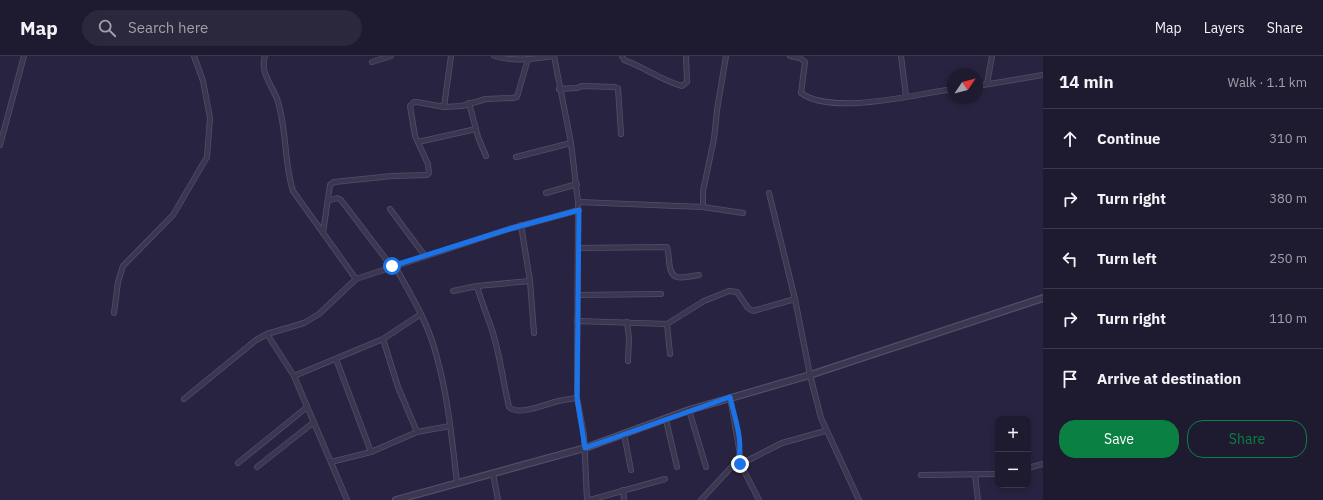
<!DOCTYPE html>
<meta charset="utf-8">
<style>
body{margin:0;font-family:"IBM Plex Sans",sans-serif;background:#2b273c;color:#f1f3f6}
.controls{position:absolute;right:12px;bottom:12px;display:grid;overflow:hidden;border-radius:8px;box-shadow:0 2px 6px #0003}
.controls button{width:36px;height:36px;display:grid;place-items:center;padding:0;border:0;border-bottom:1px solid #3c384c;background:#1e1a30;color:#f1f3f6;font:20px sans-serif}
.compass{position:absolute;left:947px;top:12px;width:36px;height:36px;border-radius:50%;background:#1e1a30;box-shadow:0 2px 6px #0003;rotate:55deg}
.stop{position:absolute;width:12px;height:12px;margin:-9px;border:3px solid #1a73e8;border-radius:50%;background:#fff}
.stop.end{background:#1a73e8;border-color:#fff;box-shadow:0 1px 4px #0008}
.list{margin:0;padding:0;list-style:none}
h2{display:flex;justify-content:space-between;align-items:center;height:52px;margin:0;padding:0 16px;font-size:17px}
h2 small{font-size:13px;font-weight:400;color:#a1a1ab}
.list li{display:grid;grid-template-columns:26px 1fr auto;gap:12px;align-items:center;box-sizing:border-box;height:60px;padding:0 16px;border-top:1px solid #3c384c}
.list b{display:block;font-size:15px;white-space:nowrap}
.list em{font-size:13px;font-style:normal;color:#a1a1ab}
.actions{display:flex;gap:8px;padding:12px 16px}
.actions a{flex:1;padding:9px 0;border:1px solid #0b8043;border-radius:16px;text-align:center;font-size:14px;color:#0b8043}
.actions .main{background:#0b8043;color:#fff}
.icon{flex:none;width:22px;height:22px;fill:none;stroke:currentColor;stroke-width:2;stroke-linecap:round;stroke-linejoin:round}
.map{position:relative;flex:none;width:1043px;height:444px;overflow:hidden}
header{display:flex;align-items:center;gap:24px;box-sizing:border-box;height:56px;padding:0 20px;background:#1e1a30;border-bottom:1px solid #3c384c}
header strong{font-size:19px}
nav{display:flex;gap:22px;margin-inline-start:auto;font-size:14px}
.search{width:280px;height:36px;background:#2b273c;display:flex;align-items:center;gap:10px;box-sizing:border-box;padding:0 14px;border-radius:22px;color:#a1a1ab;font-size:15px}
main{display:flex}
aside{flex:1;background:#1e1a30}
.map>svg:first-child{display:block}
</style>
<header>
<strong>Map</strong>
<div class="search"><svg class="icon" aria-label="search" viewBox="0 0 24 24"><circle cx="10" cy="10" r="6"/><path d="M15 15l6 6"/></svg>Search here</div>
<nav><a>Map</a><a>Layers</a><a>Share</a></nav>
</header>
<main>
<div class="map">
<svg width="1043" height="444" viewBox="0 0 1043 444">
<rect width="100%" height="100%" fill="#282340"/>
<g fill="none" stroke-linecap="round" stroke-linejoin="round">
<defs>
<g id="minor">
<path d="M265 0C259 17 274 31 278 46 287 75 284 107 293 135L356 223"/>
<path d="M451 0 444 51 462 50 486 43 513 42 517 41 528 3"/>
<path d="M494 0C514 6 534 3 554 0"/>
<path d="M554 0 571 87 578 146 577 342 584 379 587 444"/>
<path d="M622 0 624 4C644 11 661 24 682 30L687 26 686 0"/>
<path d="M790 0 800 2 805 6 801 37C833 60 915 38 953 33"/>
<path d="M901 0 906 40"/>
<path d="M372 6 391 0"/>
<path d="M987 28 992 0"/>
<path d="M977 30 1043 19"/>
<path d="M559 33 577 32 582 30 615 31 618 32 621 78"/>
<path d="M469 47 478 81 486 100"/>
<path d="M418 86 476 73"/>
<path d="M0 89 24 0"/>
<path d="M516 101 571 87"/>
<path d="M546 137 577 128"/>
<path d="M769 137 795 243 810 319 821 362 859 444"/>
<path d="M328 145 337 142 341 144 392 211"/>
<path d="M578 146 703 151 743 157"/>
<path d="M703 151V135L714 83 717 54 726 0"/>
<path d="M390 153 425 200"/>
<path d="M521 169 530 225 534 277"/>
<path d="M323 177 330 129 334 126 392 120 427 119 429 117 428 108 415 80 410 50 414 46H417L444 51"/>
<path d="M578 192 667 191C669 195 668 199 669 204 670 227 681 222 699 219"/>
<path d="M395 210C410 238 428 266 436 298 448 340 452 384 457 427"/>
<path d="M477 230C481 245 487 259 492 274 500 299 503 325 509 351 518 360 544 349 555 346 562 344 570 343 577 342"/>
<path d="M453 235 477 230 530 225"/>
<path d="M578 239 661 238"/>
<path d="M114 257 118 226 123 210 173 159 207 101 210 62 203 25 194 0"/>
<path d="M577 265 667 268 704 245 729 235 737 236 748 252 753 255 795 243"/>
<path d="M627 266 629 282 628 305"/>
<path d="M667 268 670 298"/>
<path d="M267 278 294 320 347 444"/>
<path d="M383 283 398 331 417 376"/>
<path d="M336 303 371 396"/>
<path d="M294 320 383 283 421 258"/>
<path d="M184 343 256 284 267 278 304 267 319 258 356 223 509 173 579 154"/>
<path d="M689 354 706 411"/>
<path d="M666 364 677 411"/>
<path d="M624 378 631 414"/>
<path d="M331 406 371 396 417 376 450 370"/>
<path d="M238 407 307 351"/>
<path d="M740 407 759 444"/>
<path d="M741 408 782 387 825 375"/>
<path d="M257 411 314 366"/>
<path d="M1028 412 1043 408"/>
<path d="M493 418 498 444"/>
<path d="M921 419 998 418"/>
<path d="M975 419 978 444"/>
<path d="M623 434 624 444"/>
<path d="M590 444 665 423"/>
<path d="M701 444 738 404 740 398 730 341"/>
</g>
<path id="tertiary" d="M396 444 585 392 689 354 810 319 1043 242"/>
</defs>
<!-- minor casing -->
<use href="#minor" stroke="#534f68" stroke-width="6"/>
<!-- tertiary casing -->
<use href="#tertiary" stroke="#534f68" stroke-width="8"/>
<!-- minor -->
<use href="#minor" stroke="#3b3750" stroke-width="4.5"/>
<!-- tertiary -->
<use href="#tertiary" stroke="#3b3750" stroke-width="5.5"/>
</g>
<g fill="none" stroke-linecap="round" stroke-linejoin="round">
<!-- route -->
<path stroke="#1a73e8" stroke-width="5" d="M392 210 509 173 579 154 577 342 585 392 730 341C734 360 744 385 738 404L740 408"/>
</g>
</svg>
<div class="controls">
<button>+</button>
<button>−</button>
</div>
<svg class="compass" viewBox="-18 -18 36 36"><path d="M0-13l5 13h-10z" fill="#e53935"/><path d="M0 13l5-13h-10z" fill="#a1a1ab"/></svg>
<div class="stop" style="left:392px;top:210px"></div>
<div class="stop end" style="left:740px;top:408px"></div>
</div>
<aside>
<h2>14 min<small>Walk · 1.1 km</small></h2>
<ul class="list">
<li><svg class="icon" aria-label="ahead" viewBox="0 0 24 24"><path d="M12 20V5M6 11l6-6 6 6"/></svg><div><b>Continue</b></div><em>310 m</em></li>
<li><svg class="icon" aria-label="right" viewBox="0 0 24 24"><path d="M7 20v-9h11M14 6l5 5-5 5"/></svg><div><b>Turn right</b></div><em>380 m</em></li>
<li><svg class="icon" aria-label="left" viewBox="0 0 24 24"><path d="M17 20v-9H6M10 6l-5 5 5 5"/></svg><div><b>Turn left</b></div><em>250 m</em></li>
<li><svg class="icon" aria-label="right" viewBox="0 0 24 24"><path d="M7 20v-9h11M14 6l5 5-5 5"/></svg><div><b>Turn right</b></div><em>110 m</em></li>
<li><svg class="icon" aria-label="arrive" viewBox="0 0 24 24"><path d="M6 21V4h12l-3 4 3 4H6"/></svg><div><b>Arrive at destination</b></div></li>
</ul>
<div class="actions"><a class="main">Save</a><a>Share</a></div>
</aside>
</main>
